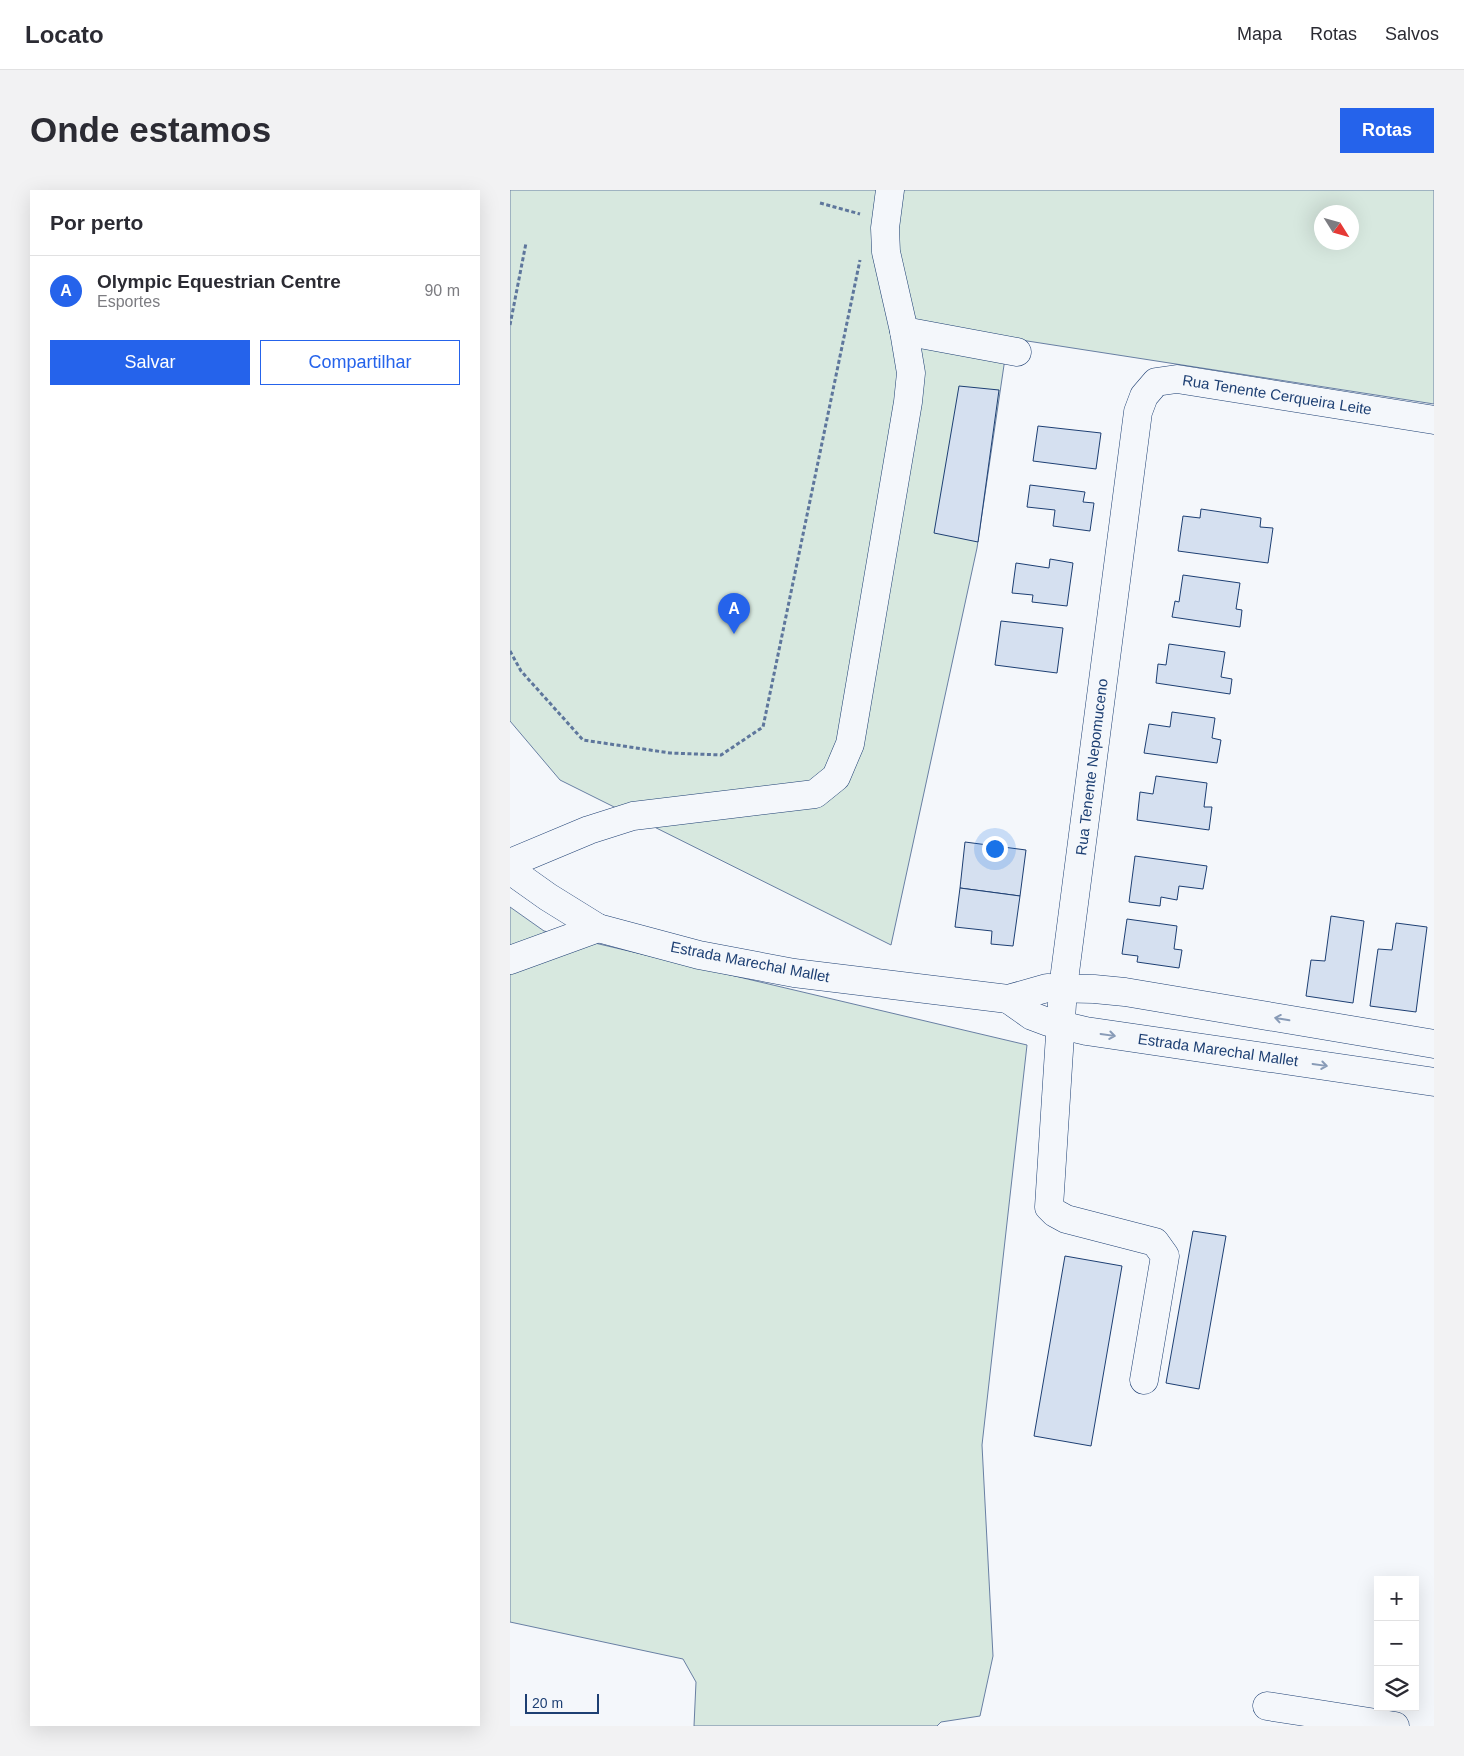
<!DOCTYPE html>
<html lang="pt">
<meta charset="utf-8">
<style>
body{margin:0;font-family:Helvetica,sans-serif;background:#f2f2f3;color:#2b2b33}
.controls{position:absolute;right:15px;bottom:15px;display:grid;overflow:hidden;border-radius:0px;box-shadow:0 5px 20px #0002}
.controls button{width:45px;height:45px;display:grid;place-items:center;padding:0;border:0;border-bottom:1px solid #e1e1e2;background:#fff;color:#2b2b33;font:25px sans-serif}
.compass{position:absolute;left:804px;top:15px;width:45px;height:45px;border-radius:50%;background:#fff;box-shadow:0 5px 20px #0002;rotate:127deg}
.scale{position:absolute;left:15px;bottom:12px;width:74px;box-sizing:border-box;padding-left:5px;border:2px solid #1d3f73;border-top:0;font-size:14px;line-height:18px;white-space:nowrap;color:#1d3f73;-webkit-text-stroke:4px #f4f7fb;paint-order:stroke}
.you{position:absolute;left:484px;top:658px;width:18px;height:18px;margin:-12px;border:4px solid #fff;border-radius:50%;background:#1a73e8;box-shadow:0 0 0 8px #1a73e833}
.badge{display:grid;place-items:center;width:32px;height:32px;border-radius:50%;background:#2563eb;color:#fff;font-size:16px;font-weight:700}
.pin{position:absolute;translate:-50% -41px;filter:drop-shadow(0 1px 2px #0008)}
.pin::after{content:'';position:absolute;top:26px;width:18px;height:15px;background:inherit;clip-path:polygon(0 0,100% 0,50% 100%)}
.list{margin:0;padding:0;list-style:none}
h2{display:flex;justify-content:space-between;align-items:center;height:65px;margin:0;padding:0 20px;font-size:21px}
h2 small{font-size:16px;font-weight:400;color:#7c7c81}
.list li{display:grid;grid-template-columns:32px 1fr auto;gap:15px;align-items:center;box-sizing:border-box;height:70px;padding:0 20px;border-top:1px solid #e1e1e2}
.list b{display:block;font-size:19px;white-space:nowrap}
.list p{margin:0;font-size:16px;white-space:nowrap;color:#7c7c81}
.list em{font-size:16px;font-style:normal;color:#7c7c81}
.actions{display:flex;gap:10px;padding:15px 20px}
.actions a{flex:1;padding:11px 0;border:1px solid #2563eb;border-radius:0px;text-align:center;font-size:18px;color:#2563eb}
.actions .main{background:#2563eb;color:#fff}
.icon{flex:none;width:28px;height:28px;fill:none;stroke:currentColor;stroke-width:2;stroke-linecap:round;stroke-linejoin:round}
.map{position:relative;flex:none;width:924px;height:1536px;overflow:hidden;border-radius:0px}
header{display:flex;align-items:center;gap:30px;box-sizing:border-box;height:70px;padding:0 25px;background:#fff;border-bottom:1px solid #e1e1e2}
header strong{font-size:24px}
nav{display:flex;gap:28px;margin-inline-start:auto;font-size:18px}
.intro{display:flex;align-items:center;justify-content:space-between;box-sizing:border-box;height:120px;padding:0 30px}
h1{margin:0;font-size:35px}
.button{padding:12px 22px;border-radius:0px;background:#2563eb;color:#fff;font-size:18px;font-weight:700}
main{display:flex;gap:30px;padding:0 30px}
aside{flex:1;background:#fff;border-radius:0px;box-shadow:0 5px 20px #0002}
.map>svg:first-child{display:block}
</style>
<header>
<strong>Locato</strong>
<nav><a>Mapa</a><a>Rotas</a><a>Salvos</a></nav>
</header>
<div class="intro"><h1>Onde estamos</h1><a class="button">Rotas</a></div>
<main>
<aside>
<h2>Por perto<small></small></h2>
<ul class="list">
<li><span class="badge">A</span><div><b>Olympic Equestrian Centre</b><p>Esportes</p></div><em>90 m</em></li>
</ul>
<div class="actions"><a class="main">Salvar</a><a>Compartilhar</a></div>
</aside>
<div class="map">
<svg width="924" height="1536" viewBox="0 0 924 1536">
<rect width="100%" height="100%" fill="#f4f7fb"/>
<!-- green -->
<g fill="#d7e8df" stroke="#687fa3" fill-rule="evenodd">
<path d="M0 0H924V214L498 148 467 358 381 755 50 590 0 531ZM812 22H842V52H812Z"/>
<path d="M0 717 34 741 517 855 472 1255 483 1466 470 1526 431 1532 427 1536H184L186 1492 173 1469 0 1432Z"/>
</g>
<!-- building -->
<g fill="#d5e0f0" stroke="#1d3f73">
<path d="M449 196 489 200 468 352 424 343Z"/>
<path d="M528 236 591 243 586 279 523 271Z"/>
<path d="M520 295 575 302 573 312 584 313 580 341 543 336 545 320 517 317Z"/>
<path d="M691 319 751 328 750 337 763 338 758 373 668 361 673 326 690 328Z"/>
<path d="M540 369 563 373 557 416 522 412 523 405 502 403 506 373 539 378Z"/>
<path d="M673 385 730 393 726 419 732 420 730 437 662 427 665 411 669 412Z"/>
<path d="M491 431 553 438 547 483 485 475Z"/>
<path d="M659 454 715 462 711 487 722 489 720 504 646 493 648 474 656 475Z"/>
<path d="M662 522 705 528 702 548 711 550 707 573 634 563 639 534 660 537Z"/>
<path d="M646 586 697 593 694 617H702L699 640 627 630 630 602 643 604Z"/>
<path d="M455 652 516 660 510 706 450 698Z"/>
<path d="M625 666 697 676 693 699 669 696 667 710 651 707 650 716 619 712Z"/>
<path d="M450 698 510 706 503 756 481 754 482 741 445 737Z"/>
<path d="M821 726 854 731 843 813 796 806 801 770 815 771Z"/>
<path d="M617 729 667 736 664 759 672 760 669 778 627 772 628 766 612 764Z"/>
<path d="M886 733 917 737 906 822 860 816 868 759 882 760Z"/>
<path d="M683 1041 716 1046 689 1199 656 1193Z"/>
<path d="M555 1066 612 1076 581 1256 524 1246Z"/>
</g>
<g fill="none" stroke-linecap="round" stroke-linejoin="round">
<defs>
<g id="minor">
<path d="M394 141 507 162"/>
<path d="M0 673 79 640 123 626 305 604 326 587 340 554 398 212 401 183 394 141 376 62 375 38 380 0"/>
<path d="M0 680 38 707 88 738 189 765 284 783 498 809 537 798 584 799 615 802 924 854"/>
<path d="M0 770 88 738"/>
<path d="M498 809 522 826 538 832 576 841 924 892"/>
<path d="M634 1190 655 1066 645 1052 556 1029 545 1023 539 1017 553 798 628 222 634 206 646 192 667 189 924 230"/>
<path d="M757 1516 885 1536"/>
</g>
</defs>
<!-- minor casing -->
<use href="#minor" stroke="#1d3f73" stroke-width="29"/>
<!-- path -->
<g stroke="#5e769c" stroke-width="3" stroke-dasharray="4 2.5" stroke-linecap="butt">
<path d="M310 13 350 24"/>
<path d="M0 135 16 53"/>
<path d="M0 461 11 481 73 550 160 563 211 565 253 537 350 70"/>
</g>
<!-- minor -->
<use href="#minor" stroke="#f4f7fb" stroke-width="28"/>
</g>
<!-- one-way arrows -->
<defs><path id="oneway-shaft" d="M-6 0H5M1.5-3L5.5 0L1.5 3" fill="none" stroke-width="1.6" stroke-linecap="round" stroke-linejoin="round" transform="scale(1.25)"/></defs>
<g stroke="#889bb7">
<use href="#oneway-shaft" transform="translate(772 829) rotate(-170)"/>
<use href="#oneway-shaft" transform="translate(598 845) rotate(8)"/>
<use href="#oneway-shaft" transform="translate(810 875) rotate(8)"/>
</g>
<g text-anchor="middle" stroke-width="4" stroke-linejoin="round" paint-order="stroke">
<!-- street labels -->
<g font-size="15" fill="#1d3f73" stroke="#f4f7fb">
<text transform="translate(767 205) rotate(9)" y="5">Rua Tenente Cerqueira Leite</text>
<text transform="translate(582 577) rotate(-83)" y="5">Rua Tenente Nepomuceno</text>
<text transform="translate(240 772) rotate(11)" y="5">Estrada Marechal Mallet</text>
<text transform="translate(708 860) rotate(8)" y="5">Estrada Marechal Mallet</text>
</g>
</g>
</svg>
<div class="controls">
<button>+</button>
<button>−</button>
<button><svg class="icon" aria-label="layers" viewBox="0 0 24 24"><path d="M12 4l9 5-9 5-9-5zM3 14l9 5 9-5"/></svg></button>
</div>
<svg class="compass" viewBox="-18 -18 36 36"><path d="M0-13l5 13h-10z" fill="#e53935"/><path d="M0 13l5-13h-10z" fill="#7c7c81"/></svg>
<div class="scale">20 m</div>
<div class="you"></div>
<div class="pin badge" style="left:224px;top:444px">A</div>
</div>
</main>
